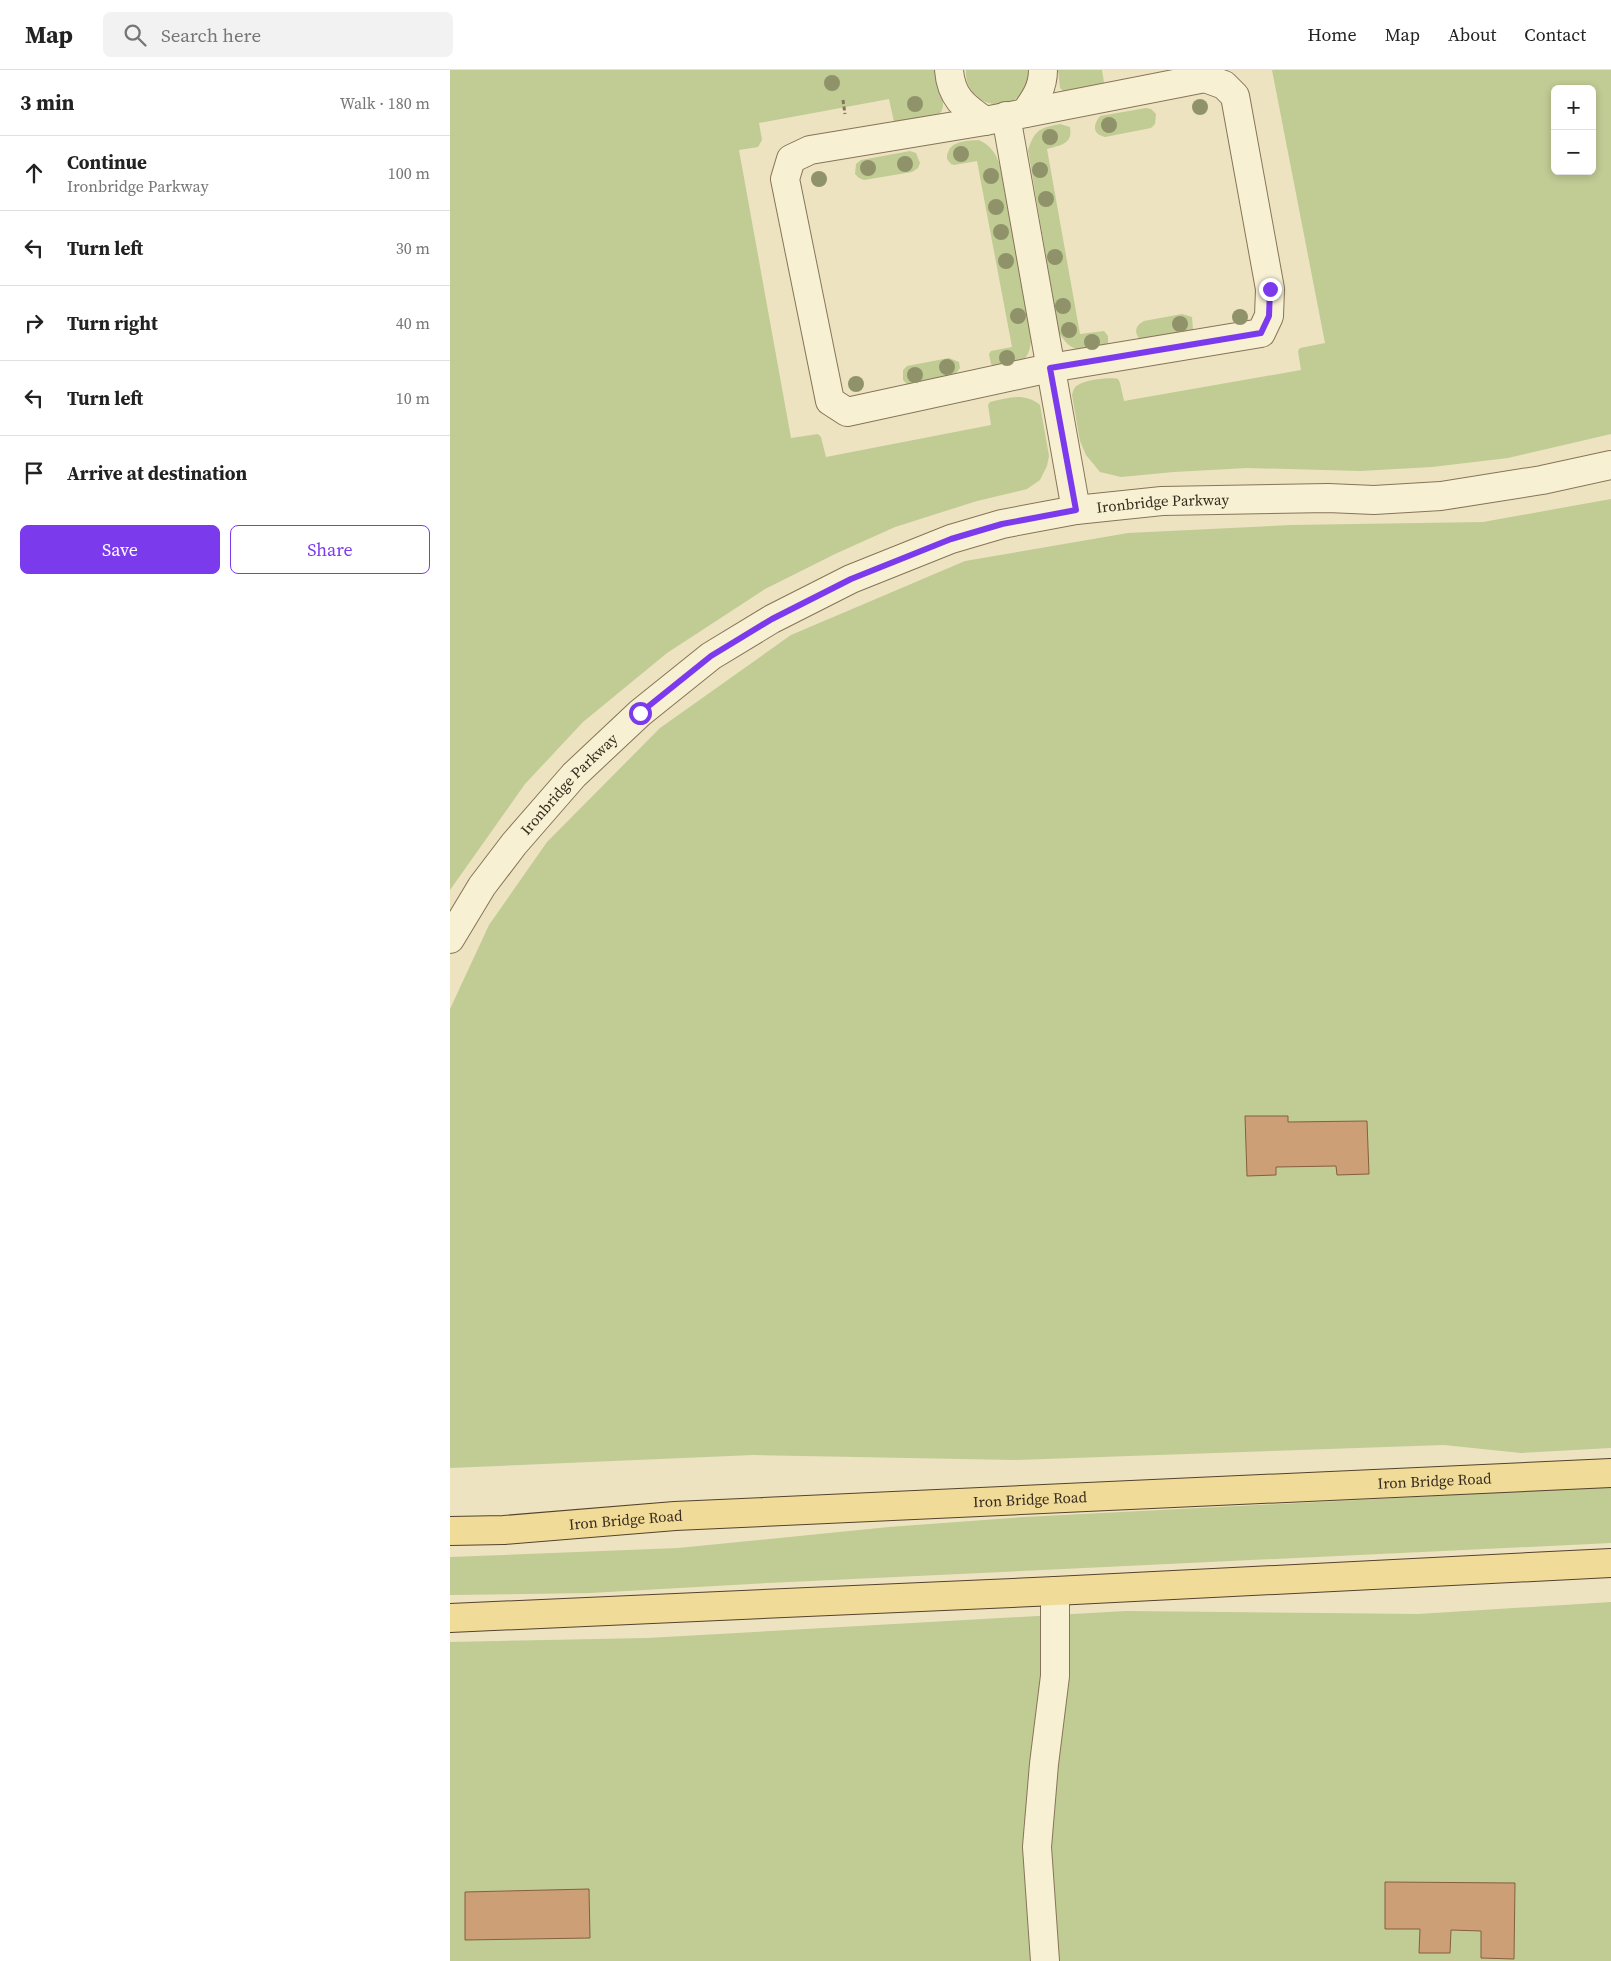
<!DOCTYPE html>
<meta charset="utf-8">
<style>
body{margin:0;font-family:"Source Serif 4",serif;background:#f2f2f2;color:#222}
.controls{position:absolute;right:15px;top:15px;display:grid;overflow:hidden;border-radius:8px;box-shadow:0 2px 8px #0003}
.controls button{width:45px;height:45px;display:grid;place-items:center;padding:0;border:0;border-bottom:1px solid #e0e0e0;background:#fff;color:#222;font:25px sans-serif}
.stop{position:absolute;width:15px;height:15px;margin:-11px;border:4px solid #7c3aed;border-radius:50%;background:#fff}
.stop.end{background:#7c3aed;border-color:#fff;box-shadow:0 1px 5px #0008}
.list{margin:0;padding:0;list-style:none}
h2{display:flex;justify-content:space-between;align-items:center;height:65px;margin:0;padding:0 20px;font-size:21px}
h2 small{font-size:16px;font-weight:400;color:#767676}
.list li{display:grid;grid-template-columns:32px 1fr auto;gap:15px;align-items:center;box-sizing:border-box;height:75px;padding:0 20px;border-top:1px solid #e0e0e0}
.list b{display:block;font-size:19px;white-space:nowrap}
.list p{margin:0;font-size:16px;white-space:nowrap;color:#767676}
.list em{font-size:16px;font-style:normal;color:#767676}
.actions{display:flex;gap:10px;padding:15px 20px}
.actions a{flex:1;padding:11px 0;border:1px solid #7c3aed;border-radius:8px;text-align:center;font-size:18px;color:#7c3aed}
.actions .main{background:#7c3aed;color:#fff}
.icon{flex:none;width:28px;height:28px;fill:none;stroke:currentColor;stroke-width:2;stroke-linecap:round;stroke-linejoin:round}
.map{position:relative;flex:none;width:1161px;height:1891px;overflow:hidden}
header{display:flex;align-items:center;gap:30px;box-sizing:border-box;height:70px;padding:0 25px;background:#fff;border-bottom:1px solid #e0e0e0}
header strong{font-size:24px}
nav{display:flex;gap:28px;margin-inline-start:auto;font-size:18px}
.search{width:350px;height:45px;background:#f2f2f2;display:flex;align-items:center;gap:12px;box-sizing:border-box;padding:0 18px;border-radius:8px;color:#767676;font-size:19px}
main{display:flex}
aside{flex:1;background:#fff}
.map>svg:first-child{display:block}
</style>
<header>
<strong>Map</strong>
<div class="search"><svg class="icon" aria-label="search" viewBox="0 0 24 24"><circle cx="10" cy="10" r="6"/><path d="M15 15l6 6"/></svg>Search here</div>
<nav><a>Home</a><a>Map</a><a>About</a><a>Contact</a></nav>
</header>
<main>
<aside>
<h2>3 min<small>Walk · 180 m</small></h2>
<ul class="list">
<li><svg class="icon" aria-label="ahead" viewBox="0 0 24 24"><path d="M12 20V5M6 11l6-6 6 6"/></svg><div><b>Continue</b><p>Ironbridge Parkway</p></div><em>100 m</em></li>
<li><svg class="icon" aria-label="left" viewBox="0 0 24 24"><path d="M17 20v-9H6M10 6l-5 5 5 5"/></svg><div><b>Turn left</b></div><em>30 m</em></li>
<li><svg class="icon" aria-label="right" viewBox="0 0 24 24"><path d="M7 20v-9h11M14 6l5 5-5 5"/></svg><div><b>Turn right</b></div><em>40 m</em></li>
<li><svg class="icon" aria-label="left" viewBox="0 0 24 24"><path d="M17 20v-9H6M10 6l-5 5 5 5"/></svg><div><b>Turn left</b></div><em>10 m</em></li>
<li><svg class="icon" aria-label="arrive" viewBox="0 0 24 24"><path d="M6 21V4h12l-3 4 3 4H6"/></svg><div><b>Arrive at destination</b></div></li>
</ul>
<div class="actions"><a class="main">Save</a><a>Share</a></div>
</aside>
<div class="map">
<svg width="1161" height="1891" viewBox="0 0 1161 1891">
<rect width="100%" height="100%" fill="#ede3c0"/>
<!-- green -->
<g fill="#c1cb94" fill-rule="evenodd">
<path d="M0 0H487C486 14 501 37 487 46L447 53 444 52 439 29 309 53 312 70 308 77 289 80 341 368 368 364 371 367 376 387 541 355 538 335 540 332C558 328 574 322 590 335L599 386 597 396 590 410 577 419 527 431 445 457 385 484 315 519 217 583 133 652 75 714 0 820Z"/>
<path d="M516 0H579C582 45 514 46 516 0Z"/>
<path d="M608 0H652L654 13 651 17 615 23 610 18Z"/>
<path d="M822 0H1161V364L1058 388 982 397 910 401 797 398 724 402 671 407 650 402 636 385 630 371 622 325C623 321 624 317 628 315 635 310 660 307 668 309L670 313 674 331 851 300 848 281 850 278 875 273ZM1105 19H1142V101H1105Z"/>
<path d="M696 38 701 39 706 44 705 54 701 58 655 67C642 64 643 55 650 46Z"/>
<path d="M610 54 620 57C623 75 610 75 597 79L630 264 654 261 658 266V277C634 279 624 287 609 263L578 80C585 60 589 58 610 54Z"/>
<path d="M529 70C541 76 546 83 550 96L581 266C581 292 570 294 547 298L541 294 539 284 541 281 562 277 527 91 504 95 501 94 497 89C497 71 514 71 529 70Z"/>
<path d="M460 81 466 83 470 93 468 98 462 102 414 110 409 108 405 104 406 94 411 90Z"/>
<path d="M732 244 742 247 743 260 739 263 690 269C683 262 686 255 694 251Z"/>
<path d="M499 288 509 292 510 298 504 306 463 315 457 314 453 310V300L457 296Z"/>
<path d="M1161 429V1378L1071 1383 994 1375 566 1390 303 1385 0 1398V939L39 855 97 772 210 658 341 565 515 491 678 463 841 455 1033 452Z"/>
<path d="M1161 1417V1473L318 1513 140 1523 0 1525V1487L228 1478 439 1457 574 1447Z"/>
<path d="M1161 1532V1891H0V1572L197 1568 676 1541 968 1544Z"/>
</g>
<!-- building -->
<g fill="#cc9f76" stroke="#855f3e">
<path d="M795 1046H838V1052L917 1051 919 1104 887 1105 886 1096 826 1097V1105L797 1106Z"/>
<path d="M935 1812 1065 1813 1064 1889 1031 1888V1861L1001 1860 1000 1883H969L970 1859H935Z"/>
<path d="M139 1819 140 1868 15 1870V1822Z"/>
</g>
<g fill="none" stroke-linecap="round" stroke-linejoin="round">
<defs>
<g id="minor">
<path d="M499 0C501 27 514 37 535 51"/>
<path d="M755 8 774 15 785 26 820 219 819 246 811 263 600 298 397 342 380 331 335 109 341 89 360 80 535 51Z"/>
<path d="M575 43C585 29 593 18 593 0"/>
<path d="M556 46 626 440"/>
<path id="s1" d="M0 869 32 816 64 774 124 705 190 643 261 586 322 549 401 509 501 469 552 454 626 440 712 431 878 428 924 430 991 426 1092 410 1161 395"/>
<path d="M595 1891 587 1777 594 1694 605 1606V1521"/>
</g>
<g id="major">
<path id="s2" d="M0 1461 54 1460 225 1446 1161 1403"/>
<path d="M0 1548 605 1521 1161 1493"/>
</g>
</defs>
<!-- minor casing -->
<use href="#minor" stroke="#867458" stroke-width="30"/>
<!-- major casing -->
<use href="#major" stroke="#54422d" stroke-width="30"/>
<!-- path -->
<path stroke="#867458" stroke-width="3" stroke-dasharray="4 2.5" stroke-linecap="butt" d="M393 30 395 44"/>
<!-- minor -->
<use href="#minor" stroke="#f8f0d3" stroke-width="28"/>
<!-- major -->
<use href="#major" stroke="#f1db98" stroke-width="28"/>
</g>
<!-- trees -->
<g fill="#90936a">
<circle cx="382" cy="13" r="8"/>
<circle cx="465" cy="34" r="8"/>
<circle cx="750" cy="37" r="8"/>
<circle cx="659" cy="55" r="8"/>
<circle cx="600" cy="67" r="8"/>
<circle cx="511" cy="84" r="8"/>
<circle cx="455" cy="94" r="8"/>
<circle cx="418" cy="98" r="8"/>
<circle cx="590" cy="100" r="8"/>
<circle cx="541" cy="106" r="8"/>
<circle cx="369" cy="109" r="8"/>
<circle cx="596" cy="129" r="8"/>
<circle cx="546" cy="137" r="8"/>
<circle cx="551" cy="162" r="8"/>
<circle cx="605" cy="187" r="8"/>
<circle cx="556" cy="191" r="8"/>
<circle cx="613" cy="236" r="8"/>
<circle cx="568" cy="246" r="8"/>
<circle cx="790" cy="247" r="8"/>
<circle cx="730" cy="254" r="8"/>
<circle cx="619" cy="260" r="8"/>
<circle cx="642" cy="272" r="8"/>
<circle cx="557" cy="288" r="8"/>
<circle cx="497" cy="297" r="8"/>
<circle cx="465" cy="305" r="8"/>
<circle cx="406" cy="314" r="8"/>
</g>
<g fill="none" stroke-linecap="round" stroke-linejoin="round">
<!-- route -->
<path stroke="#7c3aed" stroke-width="6" d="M190 643 261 586 322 549 401 509 501 469 552 454 626 440 600 298 811 263 819 246 820 219"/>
</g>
<g text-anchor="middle" stroke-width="5" stroke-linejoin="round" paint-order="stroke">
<!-- street labels -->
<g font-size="15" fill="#362b1d" stroke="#f5edd0">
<text dy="5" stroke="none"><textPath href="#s1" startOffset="871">Ironbridge Parkway</textPath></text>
<text dy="5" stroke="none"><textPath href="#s1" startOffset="196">Ironbridge Parkway</textPath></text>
<text dy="5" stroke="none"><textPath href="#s2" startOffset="986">Iron Bridge Road</textPath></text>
<text dy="5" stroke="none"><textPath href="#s2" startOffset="581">Iron Bridge Road</textPath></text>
<text dy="5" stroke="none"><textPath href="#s2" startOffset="176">Iron Bridge Road</textPath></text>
</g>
</g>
</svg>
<div class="controls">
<button>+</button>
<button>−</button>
</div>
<div class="stop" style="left:190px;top:643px"></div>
<div class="stop end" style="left:820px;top:219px"></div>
</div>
</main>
